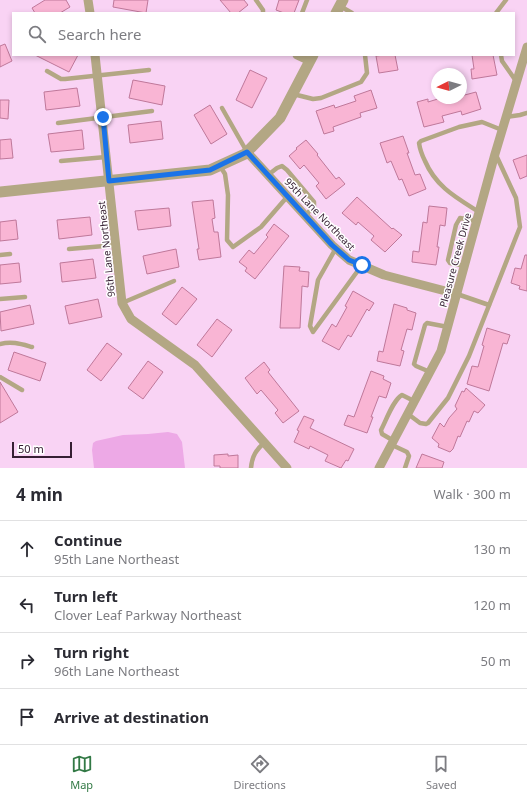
<!DOCTYPE html>
<meta charset="utf-8">
<style>
body{margin:0;font-family:"Noto Sans",sans-serif;background:#f7f7f7;color:#2b2b33}
.compass{position:absolute;left:431px;top:68px;width:36px;height:36px;border-radius:50%;background:#fff;box-shadow:0 2px 6px #0003;rotate:265deg}
.scale{position:absolute;left:12px;bottom:10px;width:60px;box-sizing:border-box;padding-left:4px;border:2px solid #361f33;border-top:0;font-size:11px;line-height:14px;white-space:nowrap;color:#361f33;-webkit-text-stroke:3px #fff;paint-order:stroke}
.stop{position:absolute;width:12px;height:12px;margin:-9px;border:3px solid #1a73e8;border-radius:50%;background:#fff}
.stop.end{background:#1a73e8;border-color:#fff;box-shadow:0 1px 4px #0008}
.list{margin:0;padding:0;list-style:none}
h2{display:flex;justify-content:space-between;align-items:center;height:52px;margin:0;padding:0 16px;font-size:17px}
h2 small{font-size:13px;font-weight:400;color:#7c7c81}
.list li{display:grid;grid-template-columns:26px 1fr auto;gap:12px;align-items:center;box-sizing:border-box;height:56px;padding:0 16px;border-top:1px solid #e1e1e2}
.list b{display:block;font-size:15px;white-space:nowrap}
.list p{margin:0;font-size:13px;white-space:nowrap;color:#7c7c81}
.list em{font-size:13px;font-style:normal;color:#7c7c81}
.icon{flex:none;width:22px;height:22px;fill:none;stroke:currentColor;stroke-width:2;stroke-linecap:round;stroke-linejoin:round}
.map{position:relative;flex:none;width:527px;height:468px;overflow:hidden}
.search{position:absolute;background:#fff;box-shadow:0 2px 6px #0003;left:12px;right:12px;top:12px;height:44px;display:flex;align-items:center;gap:10px;box-sizing:border-box;padding:0 14px;border-radius:0px;color:#7c7c81;font-size:15px}
.sheet{height:276px;background:#fff}
nav{display:flex;justify-content:space-around;align-items:center;box-sizing:border-box;height:56px;border-top:1px solid #e1e1e2;background:#fff;font-size:11px;color:#7c7c81}
nav a{display:grid;justify-items:center;gap:2px}
nav .on{color:#327945}
.map>svg:first-child{display:block}
</style>
<div class="map">
<svg width="527" height="468" viewBox="0 0 527 468">
<rect width="100%" height="100%" fill="#f9d3f4"/>
<!-- water -->
<path fill="#eda9e6" d="M168 432 177 434 182 442 185 468H94L92 450 93 443 96 441 123 435 148 434Z"/>
<!-- building -->
<g fill="#f9b5d4" stroke="#bf789a">
<path d="M45 0H66L70 7 60 13H35L32 8Z"/>
<path d="M114 0H148L146 13 113 7Z"/>
<path d="M220 0H244L248 5 238 13H231Z"/>
<path d="M279 0H299L294 13H284L276 10Z"/>
<path d="M5 44 12 61 0 67V46Z"/>
<path d="M35 55H78L69 72Z"/>
<path d="M384 55H395L398 70 379 73 376 56Z"/>
<path d="M472 55H493L497 75 472 79 471 69H474Z"/>
<path d="M250 70 267 78 252 108 236 100Z"/>
<path d="M133 80 165 86 162 105 129 98Z"/>
<path d="M77 88 80 106 46 110 44 92Z"/>
<path d="M371 90 377 108 360 113 361 117 333 127 334 131 324 134 316 111 334 105 335 108 356 101 354 96Z"/>
<path d="M476 92 481 109 462 115 461 111 442 116 444 122 424 127 417 102 428 99V102L441 98H461V96Z"/>
<path d="M0 100H9L8 119 0 118Z"/>
<path d="M210 105 227 134 211 144 194 115Z"/>
<path d="M161 121 163 139 130 143 128 125Z"/>
<path d="M82 130 84 149 51 152 48 134Z"/>
<path d="M403 136 409 153H407L415 175 420 174 426 189 409 196 402 179 399 180 391 161 387 163 380 143Z"/>
<path d="M11 139 13 158 0 159V140Z"/>
<path d="M306 140 318 154 317 155 336 179 339 177 345 184 326 199 316 186 319 183 304 165 300 169 289 156 297 149 296 148Z"/>
<path d="M527 155V176L520 179 513 160Z"/>
<path d="M357 197 392 229 393 228 402 235 385 252 371 240 374 236 358 222 356 225 342 213Z"/>
<path d="M213 200 215 218 212 219 214 232H218L221 257 199 260 197 249H199L192 202Z"/>
<path d="M429 206 447 208 445 226 440 225 437 247H439L436 265 412 262 413 251 419 252 423 222 427 223Z"/>
<path d="M169 208 171 226 138 230 135 211Z"/>
<path d="M90 217 92 235 59 239 57 220Z"/>
<path d="M16 220 18 239 0 241V222Z"/>
<path d="M274 224 289 236 255 279 245 271 247 268 239 262 249 250 254 254 268 237 266 235Z"/>
<path d="M176 249 179 267 147 274 143 256Z"/>
<path d="M525 255H527V291L519 289 520 286 511 283 515 268 521 269Z"/>
<path d="M93 259 96 278 62 282 60 263Z"/>
<path d="M19 263 21 282 0 284V265Z"/>
<path d="M284 266 300 267 299 271 309 272 308 287 302 286 300 328H280Z"/>
<path d="M182 287 197 299 176 325 162 314Z"/>
<path d="M353 291 374 303 369 311 367 309 351 337 348 335 339 350 322 341 332 324 336 327 347 307 345 306Z"/>
<path d="M98 299 102 317 69 324 65 306Z"/>
<path d="M394 304 407 308V310L416 313 412 330 407 329 401 350 404 351 400 366 377 361 379 351 383 352Z"/>
<path d="M30 305 34 324 1 331 0 312Z"/>
<path d="M217 319 232 330 212 357 197 345Z"/>
<path d="M487 328 510 335 507 344 503 343 489 391 467 384 472 366 478 367 484 346 482 345Z"/>
<path d="M107 343 122 354 101 381 87 370Z"/>
<path d="M14 352 46 363 40 381 8 370Z"/>
<path d="M148 361 163 372 143 399 128 388Z"/>
<path d="M264 362 270 370 268 372 299 411 283 423 275 413 278 410 261 390 257 394 245 378Z"/>
<path d="M371 371 384 376 383 379 391 383 386 398 379 396 371 417H373L367 433 344 425 348 415 354 417Z"/>
<path d="M0 382 18 412 0 423Z"/>
<path d="M466 388 485 405 478 413 474 411 469 422 467 421 460 437 458 436 453 449 450 452 438 447 439 444 432 438 440 423 444 427 449 418 457 409 455 406 462 391 464 392Z"/>
<path d="M304 416 314 420 310 428 354 449 348 461 346 460 341 468 325 461 328 455 310 446 309 449 294 442 299 431 297 430Z"/>
<path d="M228 454V456L238 455V468H220V466H214V455Z"/>
<path d="M422 454 444 462 442 468H416Z"/>
</g>
<g fill="none" stroke-linecap="round" stroke-linejoin="round">
<!-- service -->
<g stroke="#b3a784" stroke-width="4.5">
<path d="M256 0 263 10V13"/>
<path d="M340 6 352 13"/>
<path d="M302 13 307 0"/>
<path d="M496 13 506 0"/>
<path d="M501 55 502 61 516 81"/>
<path d="M47 71 61 79H65L149 70"/>
<path d="M293 94 313 99 321 98 361 82 367 73 365 55"/>
<path d="M222 108 247 152"/>
<path d="M506 117 520 115 527 113"/>
<path d="M58 123 152 111"/>
<path d="M61 161 106 157"/>
<path d="M220 166 225 174 228 195 227 240 233 247 261 227 287 197"/>
<path d="M268 175 277 168 282 166 287 170 314 202V206L305 216"/>
<path d="M479 212C457 198 436 187 425 161 422 155 420 150 419 143L421 141 459 127 482 122 502 130"/>
<path d="M336 248 318 280 310 326 313 332 362 265"/>
<path d="M69 249 116 245"/>
<path d="M0 255 10 254"/>
<path d="M465 266 450 263 448 260 456 225 460 218 477 221"/>
<path d="M457 294 489 305"/>
<path d="M0 299 25 297"/>
<path d="M122 303 174 281"/>
<path d="M0 344C12 341 21 344 32 347"/>
<path d="M430 372 416 366 414 364 425 325 427 323 448 327"/>
<path d="M0 377 22 390"/>
<path d="M408 414 420 423 426 424 428 423 448 398 469 356 520 227 516 198 496 155"/>
<path d="M394 441 382 434 381 430C386 421 393 400 402 395L414 401"/>
<path d="M392 445 407 452 409 456 405 468"/>
<path d="M251 468C252 456 256 450 265 442"/>
</g>
<!-- minor -->
<g stroke="#b3a784" stroke-width="9">
<path d="M88 0 90 13"/>
<path d="M95 55 122 303 131 319 195 365 287 468"/>
<path d="M297 55 310 61"/>
<path d="M247 152 332 245 349 260 384 275 457 294"/>
<path d="M379 468 441 351 495 154 527 47"/>
</g>
<!-- tertiary -->
<g stroke="#b3a784" stroke-width="11">
<path d="M336 13 343 0"/>
<path d="M0 192 210 170 245 154 280 118 313 55"/>
</g>
</g>
<g fill="none" stroke-linecap="round" stroke-linejoin="round">
<!-- route -->
<path stroke="#1a73e8" stroke-width="5" d="M103 117 109 181 210 170 247 152 332 245 349 260 362 265"/>
</g>
<g text-anchor="middle" stroke-width="3" stroke-linejoin="round" paint-order="stroke">
<!-- street labels -->
<g font-size="10" fill="#361f33" stroke="#fff">
<text transform="translate(320 214) rotate(46)" y="4">95th Lane Northeast</text>
<text transform="translate(106 249) rotate(-96)" y="4">96th Lane Northeast</text>
<text transform="translate(455 260) rotate(-75)" y="4">Pleasure Creek Drive</text>
</g>
</g>
</svg>
<svg class="compass" viewBox="-18 -18 36 36"><path d="M0-13l5 13h-10z" fill="#e53935"/><path d="M0 13l5-13h-10z" fill="#7c7c81"/></svg>
<div class="scale">50 m</div>
<div class="stop" style="left:362px;top:265px"></div>
<div class="stop end" style="left:103px;top:117px"></div>
<div class="search"><svg class="icon" aria-label="search" viewBox="0 0 24 24"><circle cx="10" cy="10" r="6"/><path d="M15 15l6 6"/></svg>Search here</div>
</div>
<section class="sheet">
<h2>4 min<small>Walk · 300 m</small></h2>
<ul class="list">
<li><svg class="icon" aria-label="ahead" viewBox="0 0 24 24"><path d="M12 20V5M6 11l6-6 6 6"/></svg><div><b>Continue</b><p>95th Lane Northeast</p></div><em>130 m</em></li>
<li><svg class="icon" aria-label="left" viewBox="0 0 24 24"><path d="M17 20v-9H6M10 6l-5 5 5 5"/></svg><div><b>Turn left</b><p>Clover Leaf Parkway Northeast</p></div><em>120 m</em></li>
<li><svg class="icon" aria-label="right" viewBox="0 0 24 24"><path d="M7 20v-9h11M14 6l5 5-5 5"/></svg><div><b>Turn right</b><p>96th Lane Northeast</p></div><em>50 m</em></li>
<li><svg class="icon" aria-label="arrive" viewBox="0 0 24 24"><path d="M6 21V4h12l-3 4 3 4H6"/></svg><div><b>Arrive at destination</b></div></li>
</ul>
</section>
<nav>
<a class="on"><svg class="icon" aria-label="map" viewBox="0 0 24 24"><path d="M3 6l6-2 6 2 6-2v14l-6 2-6-2-6 2zM9 4v14M15 6v14"/></svg>Map</a>
<a><svg class="icon" aria-label="directions" viewBox="0 0 24 24"><path d="M12 3l9 9-9 9-9-9zM9 14v-3h6M13 9l2 2-2 2"/></svg>Directions</a>
<a><svg class="icon" aria-label="saved" viewBox="0 0 24 24"><path d="M7 4h10v16l-5-4-5 4z"/></svg>Saved</a>
</nav>
